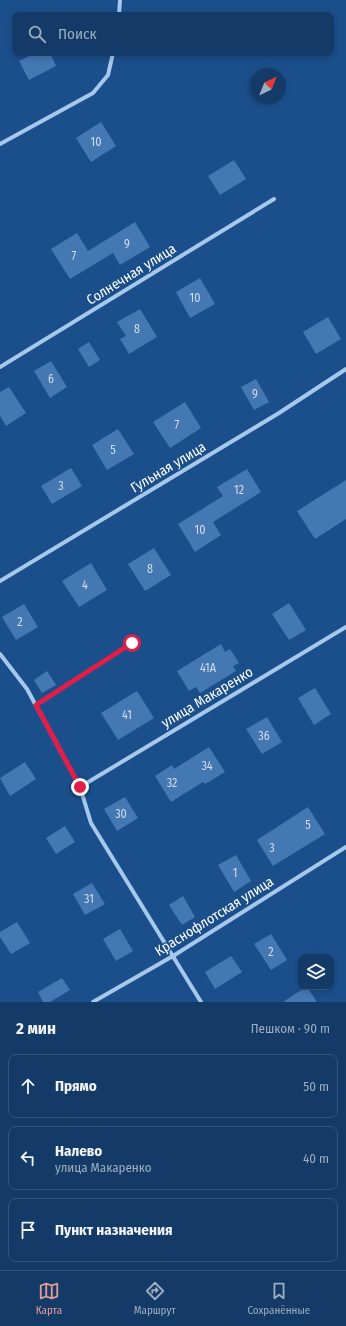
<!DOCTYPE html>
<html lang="ru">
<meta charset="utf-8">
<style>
body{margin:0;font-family:"Fira Sans Condensed",sans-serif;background:#1d426e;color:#f1f3f6}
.controls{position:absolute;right:12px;bottom:12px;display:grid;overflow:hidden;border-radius:8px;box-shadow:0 2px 6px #0003}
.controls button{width:36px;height:36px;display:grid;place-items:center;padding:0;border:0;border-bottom:1px solid #33557c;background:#143b68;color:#f1f3f6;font:20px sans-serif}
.compass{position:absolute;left:250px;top:68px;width:36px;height:36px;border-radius:50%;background:#143b68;box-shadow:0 2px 6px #0003;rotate:43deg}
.stop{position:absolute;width:12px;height:12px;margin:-9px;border:3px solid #e11d48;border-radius:50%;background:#fff}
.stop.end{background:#e11d48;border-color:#fff;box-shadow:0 1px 4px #0008}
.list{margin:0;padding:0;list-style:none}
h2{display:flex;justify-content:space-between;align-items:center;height:52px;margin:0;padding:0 16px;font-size:17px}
h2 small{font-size:13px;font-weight:400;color:#9dadc0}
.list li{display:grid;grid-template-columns:26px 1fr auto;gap:12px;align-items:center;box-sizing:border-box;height:64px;margin:0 8px 8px;padding:0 8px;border:1px solid #33557c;border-radius:8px}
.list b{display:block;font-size:15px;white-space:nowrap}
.list p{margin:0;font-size:13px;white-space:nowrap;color:#9dadc0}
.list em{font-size:13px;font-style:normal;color:#9dadc0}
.icon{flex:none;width:22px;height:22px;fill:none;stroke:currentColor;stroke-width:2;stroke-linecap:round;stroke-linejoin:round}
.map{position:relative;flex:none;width:346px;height:1002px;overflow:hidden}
.search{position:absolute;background:#143b68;box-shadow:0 2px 6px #0003;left:12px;right:12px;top:12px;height:44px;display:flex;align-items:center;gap:10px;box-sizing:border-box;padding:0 14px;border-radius:8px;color:#9dadc0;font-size:15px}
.sheet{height:268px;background:#143b68}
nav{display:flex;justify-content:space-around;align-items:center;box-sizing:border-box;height:56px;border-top:1px solid #33557c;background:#143b68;font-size:11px;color:#9dadc0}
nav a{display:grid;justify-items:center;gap:2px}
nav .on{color:#e69b98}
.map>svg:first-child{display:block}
</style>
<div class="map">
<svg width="346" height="1002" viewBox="0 0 346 1002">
<rect width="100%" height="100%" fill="#1b4f8b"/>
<!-- building -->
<g fill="#4478b3">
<path d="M35 53H50L56 66 29 80 19 61Z"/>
<path d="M101 122 116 146 91 162 76 138Z"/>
<path d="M234 160 246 179 220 195 208 176Z"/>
<path d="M135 222 150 247 120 265 113 253 70 279 51 249 77 233 88 251Z"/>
<path d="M200 278 215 304 190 318 176 292Z"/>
<path d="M140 309 157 337 129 354 120 339 126 336 117 322Z"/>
<path d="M328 317 341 339 316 354 303 332Z"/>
<path d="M89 342 100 360 89 367 78 349Z"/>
<path d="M51 361 67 387 50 398 34 371Z"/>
<path d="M256 379 269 402 254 410 241 387Z"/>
<path d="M9 387 26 413 6 426 0 416V392Z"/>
<path d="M185 402 201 428 170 448 153 422Z"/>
<path d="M118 429 134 454 107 470 92 445Z"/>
<path d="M71 468 82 486 52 504 41 486Z"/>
<path d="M247 469 261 492 213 522 221 535 195 552 178 524 223 496 217 487Z"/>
<path d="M346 480V519L315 539 297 511Z"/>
<path d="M154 548 171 575 145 591 128 564Z"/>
<path d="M91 563 107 590 79 607 62 581Z"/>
<path d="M289 603 306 630 289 640 272 614Z"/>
<path d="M24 604 38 627 16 640 2 617Z"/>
<path d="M221 644 225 652 230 649 239 663 233 666 236 671 200 693 196 687 189 691 177 671Z"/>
<path d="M47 671 56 685 42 693 34 680Z"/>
<path d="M315 688 331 714 314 725 298 698Z"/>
<path d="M137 691 154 718 118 740 101 713Z"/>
<path d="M267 717 282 742 262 754 246 729Z"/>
<path d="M209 747 225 772 205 784 203 782 171 802 155 776 172 765 174 769Z"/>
<path d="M25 762 36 779 10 796 0 778Z"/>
<path d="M125 797 138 818 117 831 104 809Z"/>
<path d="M308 807 325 834 273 866 257 840Z"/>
<path d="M65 826 75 842 56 854 46 838Z"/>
<path d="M236 855 251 881 234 892 218 865Z"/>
<path d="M92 883 105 904 85 915 73 894Z"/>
<path d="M183 896 195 917 182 925 169 905Z"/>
<path d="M17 922 30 943 11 954 0 937V932Z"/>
<path d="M120 929 133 951 116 961 103 939Z"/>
<path d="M271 934 287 960 271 970 254 944Z"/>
<path d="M231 956 242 972 215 989 205 972Z"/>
<path d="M62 978 70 990 50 1002H43L38 992Z"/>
<path d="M307 987 317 1002H283L306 987Z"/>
</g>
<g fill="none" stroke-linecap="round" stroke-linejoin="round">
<!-- service -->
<path stroke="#a6c8ed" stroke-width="3" d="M36 705 132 643"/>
<!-- minor -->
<g stroke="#a6c8ed" stroke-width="4">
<path d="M119 15 120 0"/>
<path d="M0 144 93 93 108 75 113 53"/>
<path d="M0 367 274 199"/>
<path d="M0 581 279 413 346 369"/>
<path d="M0 654 27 689 80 787 91 823 201 1002"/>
<path d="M80 787 346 627"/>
<path d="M93 1002 173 956 346 847"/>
</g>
</g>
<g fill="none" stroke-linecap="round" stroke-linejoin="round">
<!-- route -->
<path stroke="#e11d48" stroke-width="5" d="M80 787 36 705 132 643"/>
</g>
<g text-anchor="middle" stroke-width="3" stroke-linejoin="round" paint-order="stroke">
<!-- number labels -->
<g font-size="12" fill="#d0ddec">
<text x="96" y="146">10</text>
<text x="127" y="248">9</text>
<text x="74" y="260">7</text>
<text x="195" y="302">10</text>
<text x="137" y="333">8</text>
<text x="51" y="383">6</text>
<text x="255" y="398">9</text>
<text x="177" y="429">7</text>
<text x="113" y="454">5</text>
<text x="61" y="490">3</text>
<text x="239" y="494">12</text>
<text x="200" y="534">10</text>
<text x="150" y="573">8</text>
<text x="85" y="589">4</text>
<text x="20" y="626">2</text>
<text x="208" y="672">41А</text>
<text x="127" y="719">41</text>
<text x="264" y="740">36</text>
<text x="207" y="770">34</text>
<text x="172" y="787">32</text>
<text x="121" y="818">30</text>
<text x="308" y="829">5</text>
<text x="272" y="852">3</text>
<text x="235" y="877">1</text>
<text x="89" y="903">31</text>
<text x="271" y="956">2</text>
</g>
<!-- street labels -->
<g font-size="14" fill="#fff" stroke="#1b4f8b">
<text transform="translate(131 274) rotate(-32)" y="5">Солнечная улица</text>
<text transform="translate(168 467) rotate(-31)" y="5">Гульная улица</text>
<text transform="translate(207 697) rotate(-31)" y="5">улица Макаренко</text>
<text transform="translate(214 916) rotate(-32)" y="5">Краснофлотская улица</text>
</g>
</g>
</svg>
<div class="controls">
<button><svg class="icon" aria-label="layers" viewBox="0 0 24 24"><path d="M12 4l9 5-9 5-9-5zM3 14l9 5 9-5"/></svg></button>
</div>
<svg class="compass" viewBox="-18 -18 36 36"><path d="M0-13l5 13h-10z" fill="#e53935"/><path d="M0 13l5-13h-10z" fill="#9dadc0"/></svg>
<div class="stop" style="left:132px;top:643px"></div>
<div class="stop end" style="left:80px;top:787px"></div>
<div class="search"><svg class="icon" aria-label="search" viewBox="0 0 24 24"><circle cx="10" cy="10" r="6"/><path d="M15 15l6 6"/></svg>Поиск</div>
</div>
<section class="sheet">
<h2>2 мин<small>Пешком · 90 m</small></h2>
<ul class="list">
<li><svg class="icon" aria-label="ahead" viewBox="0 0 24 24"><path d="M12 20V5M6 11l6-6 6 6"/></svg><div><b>Прямо</b></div><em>50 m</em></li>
<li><svg class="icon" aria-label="left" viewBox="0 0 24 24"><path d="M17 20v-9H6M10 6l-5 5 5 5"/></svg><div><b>Налево</b><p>улица Макаренко</p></div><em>40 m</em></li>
<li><svg class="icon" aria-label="arrive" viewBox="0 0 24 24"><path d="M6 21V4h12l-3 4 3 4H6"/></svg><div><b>Пункт назначения</b></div></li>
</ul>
</section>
<nav>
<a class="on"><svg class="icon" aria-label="map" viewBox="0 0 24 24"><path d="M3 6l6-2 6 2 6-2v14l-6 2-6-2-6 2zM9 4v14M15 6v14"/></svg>Карта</a>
<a><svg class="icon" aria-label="directions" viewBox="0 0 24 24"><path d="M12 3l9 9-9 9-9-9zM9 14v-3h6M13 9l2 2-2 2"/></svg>Маршрут</a>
<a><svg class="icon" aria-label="saved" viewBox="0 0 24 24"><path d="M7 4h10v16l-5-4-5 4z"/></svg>Сохранённые</a>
</nav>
